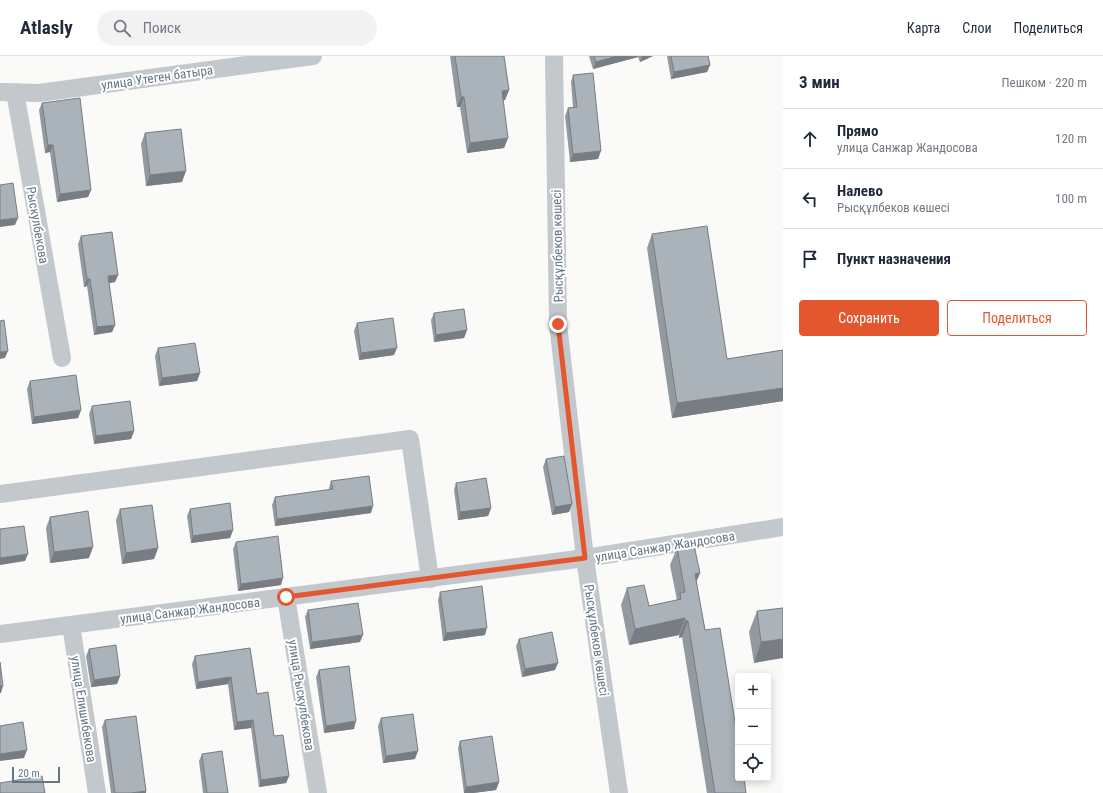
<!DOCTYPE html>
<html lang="ru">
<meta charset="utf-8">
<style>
body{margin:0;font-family:"Roboto Condensed",sans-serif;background:#f2f2f3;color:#1f2937}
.controls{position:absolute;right:12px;bottom:12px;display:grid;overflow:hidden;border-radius:4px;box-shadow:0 2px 10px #0003}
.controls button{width:36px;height:36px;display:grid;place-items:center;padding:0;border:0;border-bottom:1px solid #e0e1e3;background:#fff;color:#1f2937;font:20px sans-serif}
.scale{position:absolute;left:12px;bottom:10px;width:48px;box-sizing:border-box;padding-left:4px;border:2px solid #657683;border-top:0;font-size:11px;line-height:14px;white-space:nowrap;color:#657683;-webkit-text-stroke:3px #fff;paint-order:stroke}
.stop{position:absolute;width:12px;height:12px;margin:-9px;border:3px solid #e4572e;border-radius:50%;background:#fff}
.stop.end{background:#e4572e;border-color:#fff;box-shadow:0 1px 4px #0008}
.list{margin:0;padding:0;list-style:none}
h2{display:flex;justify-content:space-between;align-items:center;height:52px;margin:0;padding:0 16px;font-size:17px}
h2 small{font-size:13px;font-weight:400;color:#747a83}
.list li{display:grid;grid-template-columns:26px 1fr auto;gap:12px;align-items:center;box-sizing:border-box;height:60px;padding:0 16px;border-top:1px solid #e0e1e3}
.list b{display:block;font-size:15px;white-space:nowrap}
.list p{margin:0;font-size:13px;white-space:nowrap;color:#747a83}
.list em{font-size:13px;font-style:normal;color:#747a83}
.actions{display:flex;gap:8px;padding:12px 16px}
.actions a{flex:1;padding:9px 0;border:1px solid #e4572e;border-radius:4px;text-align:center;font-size:14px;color:#e4572e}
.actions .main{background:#e4572e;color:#fff}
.icon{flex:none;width:22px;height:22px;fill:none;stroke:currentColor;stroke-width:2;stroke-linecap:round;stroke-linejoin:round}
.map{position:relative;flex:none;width:783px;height:737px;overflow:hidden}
header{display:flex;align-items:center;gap:24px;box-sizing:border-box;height:56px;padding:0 20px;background:#fff;border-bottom:1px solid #e0e1e3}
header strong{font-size:19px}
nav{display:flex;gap:22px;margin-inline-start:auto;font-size:14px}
.search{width:280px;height:36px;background:#f2f2f3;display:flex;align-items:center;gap:10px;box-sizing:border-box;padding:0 14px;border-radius:22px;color:#747a83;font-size:15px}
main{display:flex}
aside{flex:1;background:#fff}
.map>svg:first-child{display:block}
</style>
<header>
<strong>Atlasly</strong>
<div class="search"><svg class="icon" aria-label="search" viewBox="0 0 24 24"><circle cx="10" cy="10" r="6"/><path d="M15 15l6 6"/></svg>Поиск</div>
<nav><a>Карта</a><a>Слои</a><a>Поделиться</a></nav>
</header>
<main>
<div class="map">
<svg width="783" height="737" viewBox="0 0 783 737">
<rect width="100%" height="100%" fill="#fafaf8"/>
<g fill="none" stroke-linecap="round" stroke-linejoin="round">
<!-- street -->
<g stroke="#c3c8cc" stroke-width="18">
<path d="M554 0 558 268 585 502 619 737"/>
<path d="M0 36 39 37 313 0"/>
<path d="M15 36 62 302"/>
<path d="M0 438 410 383 430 523"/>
<path d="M286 541 318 737"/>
<path d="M71 569 97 737"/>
<path d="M0 578 585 502 783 471"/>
</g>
</g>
<!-- wall -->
<g fill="#929a9f">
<path d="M450 0H504L509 34 505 44H503L508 82 504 92 467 97 460 51H457Z"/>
<path d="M589 0H653L640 6 638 1 593 13Z"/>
<path d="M667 0H708L710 9 707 16 671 23Z"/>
<path d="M573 19 598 103 570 106 565 60 568 52 573 51 571 26Z"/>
<path d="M42 47 91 134 88 141 57 146 50 96 45 97 39 54Z"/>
<path d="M145 77 182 126 146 130 141 88Z"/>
<path d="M652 178 727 303 783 294V345L672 362 647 192Z"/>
<path d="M81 180 118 219 115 226 109 227 115 269 112 276 94 279 87 230 84 231 78 188Z"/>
<path d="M434 257 467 274 464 282 434 286 431 264Z"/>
<path d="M357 267 394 299 359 304 354 275Z"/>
<path d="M158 292 200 317 197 325 159 330 155 300Z"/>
<path d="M30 325 81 354 78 362 32 368 27 333Z"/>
<path d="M92 350 134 375 131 383 94 388 89 358Z"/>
<path d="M546 403 572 448 569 456 552 459 543 411Z"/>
<path d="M331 425 371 457 275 470 272 449 275 441 329 434V432Z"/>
<path d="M456 427 491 452 488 460 458 464 454 434Z"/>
<path d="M120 453 158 492 154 503 122 508 116 464Z"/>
<path d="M190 453 233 474 230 482 191 487 187 460Z"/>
<path d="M50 461 89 502 50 507 46 472Z"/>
<path d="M236 486 281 529 238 535 233 493Z"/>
<path d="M677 492 700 517 696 526 705 574 746 737H707L682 581 679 582V579L629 589 621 549 627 532 649 550 677 544 670 509Z"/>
<path d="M440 536 485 579 443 585 438 544Z"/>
<path d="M783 552 754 607 749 576 757 555Z"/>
<path d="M308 554 360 586 310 593 305 561Z"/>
<path d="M519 583 555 614 522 621 516 590Z"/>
<path d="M250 592 257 638 274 680 289 720 286 727 259 731 251 672 234 674 228 628 196 633 192 608 195 600Z"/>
<path d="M89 593 120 620 117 628 91 631 86 600Z"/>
<path d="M319 614 354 673 324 677 316 621Z"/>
<path d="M381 662 415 703 383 707 378 670Z"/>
<path d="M105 664 146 737H111L102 671Z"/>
<path d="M460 685 499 726 496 734 473 737H464L458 692Z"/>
<path d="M202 698 228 737H203L199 705Z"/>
</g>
<!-- shaded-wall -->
<g fill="#777d82">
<path d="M617 0H638V1L593 13 596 6Z"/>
<path d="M642 0H653L640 6Z"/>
<path d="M710 9 707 16 671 23 674 16Z"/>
<path d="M509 34 505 44 498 45 502 35Z"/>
<path d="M461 41H464L460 51H457Z"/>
<path d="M508 82 504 92 467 97 470 87Z"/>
<path d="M48 89H53L50 96 45 97Z"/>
<path d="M601 95 598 103 570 106 573 98Z"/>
<path d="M186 115 182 126 146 130 150 119Z"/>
<path d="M91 134 88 141 57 146 60 138Z"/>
<path d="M18 162 15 169 0 171V164Z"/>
<path d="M118 219 115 226 105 228 108 220Z"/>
<path d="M87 223H90L87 230 84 231Z"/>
<path d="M115 269 112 276 94 279 97 271Z"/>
<path d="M467 274 464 282 434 286 436 279Z"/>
<path d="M397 292 394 299 359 304 361 297Z"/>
<path d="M8 295 5 302 0 303V296Z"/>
<path d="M200 317 197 325 159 330 162 322Z"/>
<path d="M783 332V345L672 362 677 347Z"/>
<path d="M81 354 78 362 32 368 34 361Z"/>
<path d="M134 375 131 383 94 388 96 380Z"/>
<path d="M572 448 569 456 552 459 555 451Z"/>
<path d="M373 450 371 457 275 470 277 463Z"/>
<path d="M491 452 488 460 458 464 460 456Z"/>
<path d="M233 474 230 482 191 487 193 480Z"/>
<path d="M93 491 89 502 50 507 54 496Z"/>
<path d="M158 492 154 503 122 508 126 497Z"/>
<path d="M28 498 25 505 0 509V502Z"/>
<path d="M700 517 693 534 695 518Z"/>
<path d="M283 522 281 529 238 535 241 528Z"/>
<path d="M685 562 679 579 629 589 635 573Z"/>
<path d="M685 565H688L682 581 679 582Z"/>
<path d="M487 572 485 579 443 585 446 577Z"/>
<path d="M363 579 360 586 310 593 312 586Z"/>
<path d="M783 583V602L754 607 761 586Z"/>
<path d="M558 607 555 614 522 621 525 613Z"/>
<path d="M120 620 117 628 91 631 94 624Z"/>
<path d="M231 621 228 628 196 633 198 626Z"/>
<path d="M0 630H3L1 637H0Z"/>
<path d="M253 664 251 672 234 674 237 666Z"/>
<path d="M356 665 354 673 324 677 326 670Z"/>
<path d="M27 694 24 702 0 705V698Z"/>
<path d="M418 695 415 703 383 707 386 700Z"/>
<path d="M289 720 286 727 259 731 261 724Z"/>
<path d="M499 726 496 734 473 737H464L466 731Z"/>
<path d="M146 735V737H131Z"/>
</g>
<!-- building -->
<g fill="#aab3b9" stroke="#777d82">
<path d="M455 0H504L509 34 502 35 508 82 470 87 464 41H461Z"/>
<path d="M594 0H617L596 6Z"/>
<path d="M671 0H708L710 9 674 16Z"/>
<path d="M593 17 601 95 573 98 568 52 577 51 573 19Z"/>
<path d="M80 42 91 134 60 138 53 89H48L42 47Z"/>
<path d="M181 73 186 115 150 119 145 77Z"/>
<path d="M13 127 18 162 0 164V129Z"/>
<path d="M707 170 727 303 783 294V332L677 347 652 178Z"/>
<path d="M112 176 118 219 108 220 115 269 97 271 90 223H87L81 180Z"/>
<path d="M464 253 467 274 436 279 434 257Z"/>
<path d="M393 262 397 292 361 297 357 267Z"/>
<path d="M4 264 8 295 0 296V265Z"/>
<path d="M195 287 200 317 162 322 158 292Z"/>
<path d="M76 319 81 354 34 361 30 325Z"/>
<path d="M130 345 134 375 96 380 92 350Z"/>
<path d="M564 400 572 448 555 451 546 403Z"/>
<path d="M369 420 373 450 277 463 275 441 333 433 331 425Z"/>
<path d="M486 422 491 452 460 456 456 427Z"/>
<path d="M230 447 233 474 193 480 190 453Z"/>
<path d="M152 449 158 492 126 497 120 453Z"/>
<path d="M88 455 93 491 54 496 50 461Z"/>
<path d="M24 470 28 498 0 502V473Z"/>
<path d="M278 480 283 522 241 528 236 486Z"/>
<path d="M694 489 700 517 695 518 705 574 720 572 738 685V722H744L746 737H715L688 565H685V562L635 573 627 532 644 529 649 550 681 543 680 537 685 536 677 492Z"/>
<path d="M482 530 487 572 446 577 440 536Z"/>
<path d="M358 547 363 579 312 586 308 554Z"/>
<path d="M783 552V583L761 586 757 555Z"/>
<path d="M552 576 558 607 525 613 519 583Z"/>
<path d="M116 589 120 620 94 624 89 593Z"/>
<path d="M250 592 257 638 268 636 274 680 283 679 289 720 261 724 253 664 237 666 231 621 198 626 195 600Z"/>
<path d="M0 606 3 630H0Z"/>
<path d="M349 610 356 665 326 670 319 614Z"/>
<path d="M413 658 418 695 386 700 381 662Z"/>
<path d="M136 660 146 735 131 737H115L105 664Z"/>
<path d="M23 666 27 694 0 698V670Z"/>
<path d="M492 680 499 726 466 731 460 685Z"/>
<path d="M222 695 228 737H207L202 698Z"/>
<path d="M42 720 45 737H0V727Z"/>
</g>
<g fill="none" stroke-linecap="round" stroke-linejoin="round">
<!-- route -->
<path stroke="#e4572e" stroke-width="5" d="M286 541 585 502 558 268"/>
</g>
<g text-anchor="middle" stroke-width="4" stroke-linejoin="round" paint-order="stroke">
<!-- street labels -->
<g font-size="13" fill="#657683" stroke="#fff">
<text transform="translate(157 21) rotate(-8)" y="5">улица Утеген батыра</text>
<text transform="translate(38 169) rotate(80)" y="5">Рыскулбекова</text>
<text transform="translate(557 190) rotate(-91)" y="5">Рысқұлбеков көшесі</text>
<text transform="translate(665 490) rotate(-9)" y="5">улица Санжар Жандосова</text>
<text transform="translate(190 554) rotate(-7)" y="5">улица Санжар Жандосова</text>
<text transform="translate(597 584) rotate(82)" y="5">Рысқұлбеков көшесі</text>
<text transform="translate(302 639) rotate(81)" y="5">улица Рыскулбекова</text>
<text transform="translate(84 653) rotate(81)" y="5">улица Елишибекова</text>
</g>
</g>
</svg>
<div class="controls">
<button>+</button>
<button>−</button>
<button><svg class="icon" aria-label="locate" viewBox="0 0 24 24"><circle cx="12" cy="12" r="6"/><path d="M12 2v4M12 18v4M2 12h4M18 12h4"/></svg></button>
</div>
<div class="scale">20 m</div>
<div class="stop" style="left:286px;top:541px"></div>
<div class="stop end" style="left:558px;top:268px"></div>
</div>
<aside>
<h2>3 мин<small>Пешком · 220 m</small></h2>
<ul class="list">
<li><svg class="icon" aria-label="ahead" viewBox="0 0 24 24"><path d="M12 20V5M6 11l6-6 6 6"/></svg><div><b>Прямо</b><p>улица Санжар Жандосова</p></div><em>120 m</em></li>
<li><svg class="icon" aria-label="left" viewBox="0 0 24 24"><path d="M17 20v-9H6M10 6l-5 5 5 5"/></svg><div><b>Налево</b><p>Рысқұлбеков көшесі</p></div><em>100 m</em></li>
<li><svg class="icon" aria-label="arrive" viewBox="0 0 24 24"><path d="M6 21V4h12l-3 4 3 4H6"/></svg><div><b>Пункт назначения</b></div></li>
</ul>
<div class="actions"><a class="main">Сохранить</a><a>Поделиться</a></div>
</aside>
</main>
